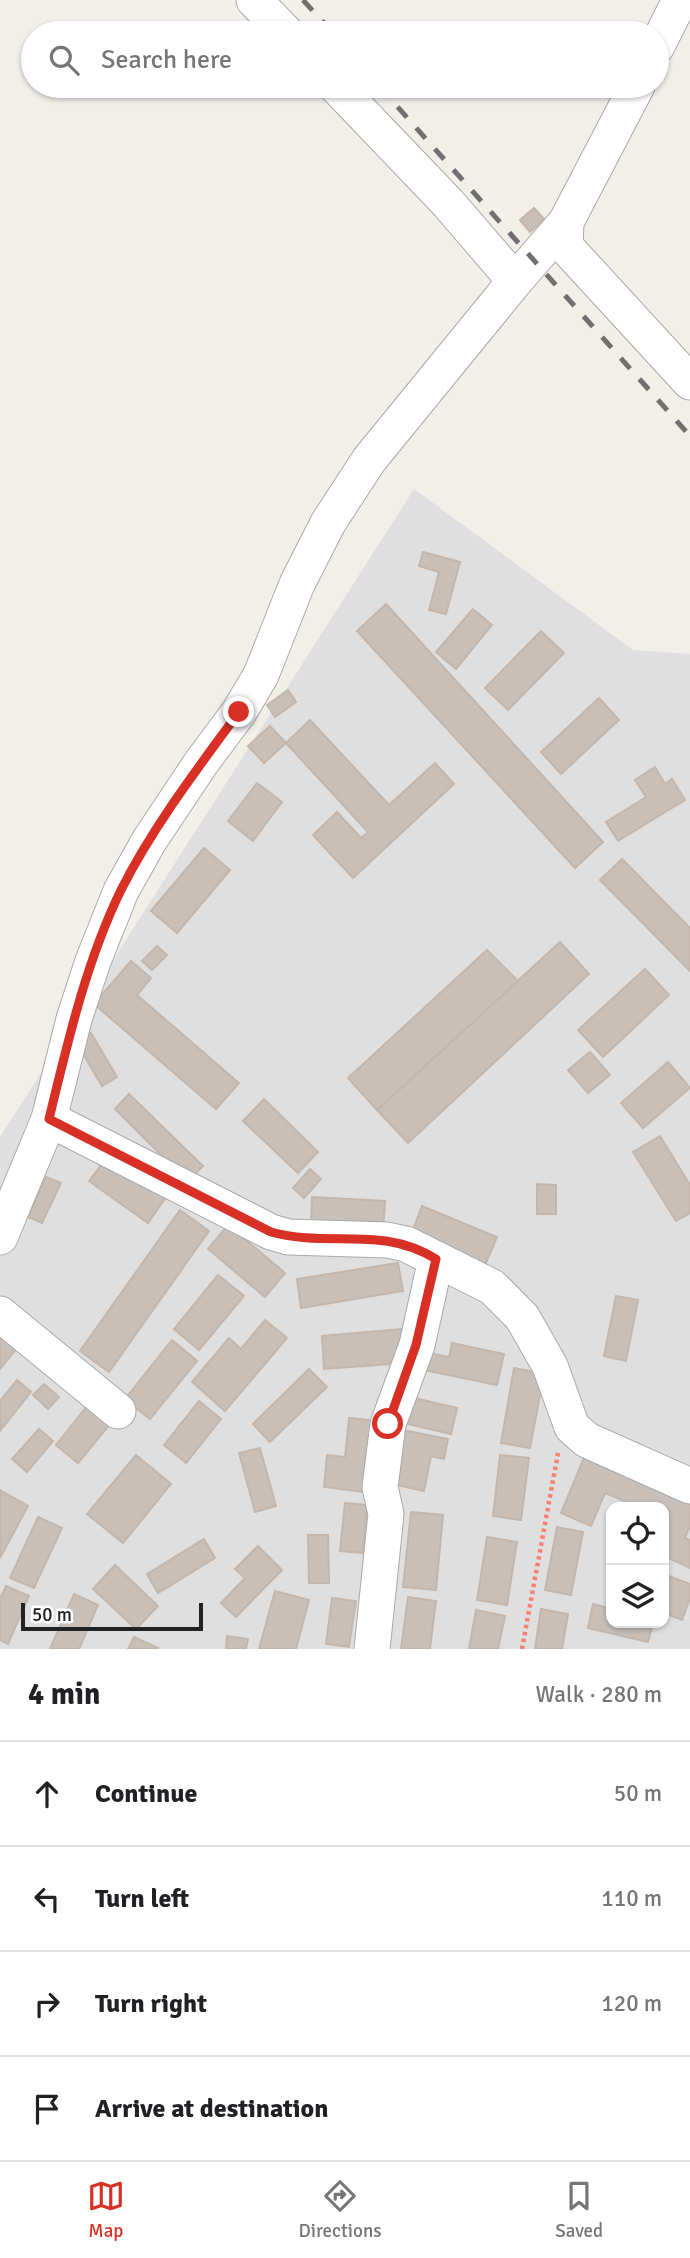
<!DOCTYPE html>
<meta charset="utf-8">
<style>
body{margin:0;font-family:Signika,sans-serif;background:#f2f2f2;color:#202124}
.controls{position:absolute;right:21px;bottom:21px;display:grid;overflow:hidden;border-radius:14px;box-shadow:0 2px 5px #0004}
.controls button{width:63px;height:63px;display:grid;place-items:center;padding:0;border:0;border-bottom:2px solid #e0e0e0;background:#fff;color:#202124;font:35px sans-serif}
.scale{position:absolute;left:21px;bottom:18px;width:182px;box-sizing:border-box;padding-left:7px;border:4px solid #222;border-top:0;font-size:19px;line-height:24px;white-space:nowrap;color:#222;-webkit-text-stroke:5px #fff;paint-order:stroke}
.stop{position:absolute;width:21px;height:21px;margin:-16px;border:5px solid #d93025;border-radius:50%;background:#fff}
.stop.end{background:#d93025;border-color:#fff;box-shadow:0 2px 7px #0008}
.list{margin:0;padding:0;list-style:none}
h2{display:flex;justify-content:space-between;align-items:center;height:91px;margin:0;padding:0 28px;font-size:30px}
h2 small{font-size:23px;font-weight:400;color:#757577}
.list li{display:grid;grid-template-columns:46px 1fr auto;gap:21px;align-items:center;box-sizing:border-box;height:105px;padding:0 28px;border-top:2px solid #e0e0e0}
.list b{display:block;font-size:26px;white-space:nowrap}
.list em{font-size:23px;font-style:normal;color:#757577}
.icon{flex:none;width:38px;height:38px;fill:none;stroke:currentColor;stroke-width:2;stroke-linecap:round;stroke-linejoin:round}
.map{position:relative;flex:none;width:690px;height:1649px;overflow:hidden}
.search{position:absolute;background:#fff;box-shadow:0 2px 5px #0004;left:21px;right:21px;top:21px;height:77px;display:flex;align-items:center;gap:18px;box-sizing:border-box;padding:0 24px;border-radius:38px;color:#757577;font-size:26px}
.sheet{height:511px;background:#fff}
nav{display:flex;justify-content:space-around;align-items:center;box-sizing:border-box;height:98px;border-top:2px solid #e0e0e0;background:#fff;font-size:19px;color:#757577}
nav a{display:grid;justify-items:center;gap:4px}
nav .on{color:#d93025}
.map>svg:first-child{display:block}
</style>
<div class="map">
<svg width="690" height="1649" viewBox="0 0 690 1649">
<rect width="100%" height="100%" fill="#f2efe9"/>
<!-- residential -->
<path fill="#e0dfdf" fill-rule="evenodd" d="M414 489 633 650 690 654V1649H0V1137ZM611 1507H664V1623H611Z"/>
<!-- building -->
<g fill="#c7bfb8" stroke="#c4b6ab" stroke-width="2">
<path d="M534 208 544 219 530 232 520 220Z"/>
<path d="M423 552 460 562 446 614 429 610 439 572 419 566Z"/>
<path d="M386 604 603 842 575 868 357 631Z"/>
<path d="M473 609 492 625 456 669 436 652Z"/>
<path d="M541 631 564 653 508 710 485 688Z"/>
<path d="M288 690 296 702 275 717 267 705Z"/>
<path d="M599 698 619 720 561 774 541 752Z"/>
<path d="M310 720 389 805 435 763 454 784 353 878 313 835 337 812 361 838 368 832 286 743Z"/>
<path d="M270 726 286 743 264 763 248 746Z"/>
<path d="M655 767 665 784 672 779 685 800 618 841 606 822 646 797 635 780Z"/>
<path d="M257 783 282 802 253 841 228 821Z"/>
<path d="M204 848 230 870 177 933 151 911Z"/>
<path d="M622 859 690 928V971L600 880Z"/>
<path d="M560 942 589 974 408 1143 377 1110Z"/>
<path d="M157 946 167 955 152 970 142 961Z"/>
<path d="M487 950 518 981 377 1110 348 1078Z"/>
<path d="M131 961 151 978 137 995 239 1083 216 1109 94 1004Z"/>
<path d="M645 969 669 995 603 1057 578 1030Z"/>
<path d="M91 1033 117 1077 102 1086 76 1042Z"/>
<path d="M590 1052 610 1075 588 1093 568 1070Z"/>
<path d="M668 1062 690 1088 643 1128 621 1103Z"/>
<path d="M129 1094 203 1166 188 1182 115 1109Z"/>
<path d="M264 1099 318 1152 298 1173 243 1121Z"/>
<path d="M660 1136 690 1185V1213L676 1221 633 1152Z"/>
<path d="M108 1156 166 1197 148 1223 89 1181Z"/>
<path d="M310 1169 321 1179 304 1198 293 1188Z"/>
<path d="M46 1177 61 1183 42 1223 28 1217Z"/>
<path d="M537 1184 556 1185V1214H537Z"/>
<path d="M312 1197 385 1201 383 1232 311 1228Z"/>
<path d="M422 1206 497 1237 484 1268 410 1237Z"/>
<path d="M180 1210 209 1231 109 1372 80 1351Z"/>
<path d="M228 1225 285 1273 265 1297 208 1249Z"/>
<path d="M398 1263 403 1291 301 1308 297 1279Z"/>
<path d="M218 1275 244 1296 199 1350 174 1329Z"/>
<path d="M616 1296 638 1300 626 1361 604 1356Z"/>
<path d="M265 1320 287 1338 225 1411 192 1382 229 1338 241 1349Z"/>
<path d="M0 1323 22 1342 0 1369Z"/>
<path d="M402 1329 404 1363 324 1369 322 1336Z"/>
<path d="M172 1340 197 1361 150 1419 125 1399Z"/>
<path d="M452 1343 504 1354 497 1385 419 1369 423 1352 449 1357Z"/>
<path d="M514 1368 544 1374 530 1448 501 1443Z"/>
<path d="M309 1369 327 1387 270 1442 253 1424Z"/>
<path d="M17 1380 31 1392 0 1431V1401Z"/>
<path d="M44 1384 59 1397 48 1409 33 1395Z"/>
<path d="M406 1396 457 1408 451 1434 399 1422Z"/>
<path d="M92 1400 114 1419 78 1463 56 1445Z"/>
<path d="M199 1401 221 1419 186 1463 164 1445Z"/>
<path d="M349 1418 379 1421 371 1493 324 1487 327 1455 345 1457Z"/>
<path d="M39 1429 53 1441 27 1472 12 1459Z"/>
<path d="M398 1429 448 1439 444 1459 431 1456 424 1491 388 1483Z"/>
<path d="M260 1448 276 1506 255 1512 239 1453Z"/>
<path d="M588 1448 690 1500V1526L685 1538 690 1540V1568L664 1556V1525L666 1519 664 1518V1507H639L605 1493 591 1526 561 1513Z"/>
<path d="M136 1455 171 1484 123 1543 87 1514Z"/>
<path d="M500 1455 529 1458 521 1520 493 1516Z"/>
<path d="M0 1490 28 1506 0 1558Z"/>
<path d="M345 1503 367 1505 363 1553 340 1551Z"/>
<path d="M411 1512 443 1515 436 1590 403 1587Z"/>
<path d="M38 1517 62 1528 34 1588 10 1578Z"/>
<path d="M557 1527 583 1532 571 1595 545 1590Z"/>
<path d="M308 1535H328L329 1583H309Z"/>
<path d="M487 1537 517 1542 507 1605 477 1600Z"/>
<path d="M204 1539 215 1558 158 1593 147 1574Z"/>
<path d="M258 1546 282 1570 236 1617 221 1603 245 1578 235 1569Z"/>
<path d="M115 1565 158 1606 136 1629 93 1589Z"/>
<path d="M666 1575 690 1584V1598L682 1620 664 1613Z"/>
<path d="M6 1586 29 1596 8 1644 0 1640V1599Z"/>
<path d="M275 1591 309 1600 296 1649H259Z"/>
<path d="M74 1594 98 1605 79 1649H50Z"/>
<path d="M408 1597 436 1601 430 1649H401Z"/>
<path d="M332 1598 356 1601 349 1647 326 1644Z"/>
<path d="M593 1604 611 1609V1623H653L648 1642 588 1628Z"/>
<path d="M541 1609 568 1614 562 1649H535Z"/>
<path d="M476 1610 505 1616 498 1649H469Z"/>
<path d="M227 1636 248 1639 246 1649H226Z"/>
<path d="M134 1637 158 1648 157 1649H128Z"/>
</g>
<g fill="none" stroke-linecap="round" stroke-linejoin="round">
<defs>
<g id="minor">
<path d="M254 0 286 33"/>
<path d="M657 46 680 0"/>
<path d="M336 86 448 203 515 281"/>
<path d="M566 222 565 246 690 382"/>
<path d="M49 1119 271 1232 288 1237 387 1240 406 1244 492 1287 522 1317 550 1366 572 1427 587 1440 690 1486"/>
<path d="M0 1237 49 1119 74 1019 93 961 121 891 149 841 201 763 239 712 261 675 297 584 328 523 369 460 515 281 566 222 637 86"/>
<path d="M0 1314 118 1411"/>
<path d="M372 1649 386 1514 380 1487 388 1424 417 1345 436 1259"/>
</g>
</defs>
<!-- minor casing -->
<use href="#minor" stroke="#a9a9a9" stroke-width="37"/>
<!-- path -->
<path stroke="#fa8072" stroke-width="4.5" stroke-dasharray="3.5 3.5" stroke-linecap="butt" d="M522 1649 558 1453"/>
<!-- minor -->
<use href="#minor" stroke="#fff" stroke-width="35"/>
<!-- rail -->
<g stroke="#707070" stroke-width="5" stroke-dasharray="14 14" stroke-linecap="butt">
<path d="M303 0 333 33"/>
<path d="M379 86 690 436"/>
</g>
</g>
<g fill="none" stroke-linecap="round" stroke-linejoin="round">
<!-- route -->
<path stroke="#d93025" stroke-width="9" d="M239 712C197 769 153 827 121 890 86 962 68 1041 49 1119L271 1232C329 1248 381 1225 436 1259L416 1345 388 1424"/>
</g>
</svg>
<div class="controls">
<button><svg class="icon" aria-label="locate" viewBox="0 0 24 24"><circle cx="12" cy="12" r="6"/><path d="M12 2v4M12 18v4M2 12h4M18 12h4"/></svg></button>
<button><svg class="icon" aria-label="layers" viewBox="0 0 24 24"><path d="M12 4l9 5-9 5-9-5zM3 14l9 5 9-5"/></svg></button>
</div>
<div class="scale">50 m</div>
<div class="stop" style="left:388px;top:1424px"></div>
<div class="stop end" style="left:239px;top:712px"></div>
<div class="search"><svg class="icon" aria-label="search" viewBox="0 0 24 24"><circle cx="10" cy="10" r="6"/><path d="M15 15l6 6"/></svg>Search here</div>
</div>
<section class="sheet">
<h2>4 min<small>Walk · 280 m</small></h2>
<ul class="list">
<li><svg class="icon" aria-label="ahead" viewBox="0 0 24 24"><path d="M12 20V5M6 11l6-6 6 6"/></svg><div><b>Continue</b></div><em>50 m</em></li>
<li><svg class="icon" aria-label="left" viewBox="0 0 24 24"><path d="M17 20v-9H6M10 6l-5 5 5 5"/></svg><div><b>Turn left</b></div><em>110 m</em></li>
<li><svg class="icon" aria-label="right" viewBox="0 0 24 24"><path d="M7 20v-9h11M14 6l5 5-5 5"/></svg><div><b>Turn right</b></div><em>120 m</em></li>
<li><svg class="icon" aria-label="arrive" viewBox="0 0 24 24"><path d="M6 21V4h12l-3 4 3 4H6"/></svg><div><b>Arrive at destination</b></div></li>
</ul>
</section>
<nav>
<a class="on"><svg class="icon" aria-label="map" viewBox="0 0 24 24"><path d="M3 6l6-2 6 2 6-2v14l-6 2-6-2-6 2zM9 4v14M15 6v14"/></svg>Map</a>
<a><svg class="icon" aria-label="directions" viewBox="0 0 24 24"><path d="M12 3l9 9-9 9-9-9zM9 14v-3h6M13 9l2 2-2 2"/></svg>Directions</a>
<a><svg class="icon" aria-label="saved" viewBox="0 0 24 24"><path d="M7 4h10v16l-5-4-5 4z"/></svg>Saved</a>
</nav>
